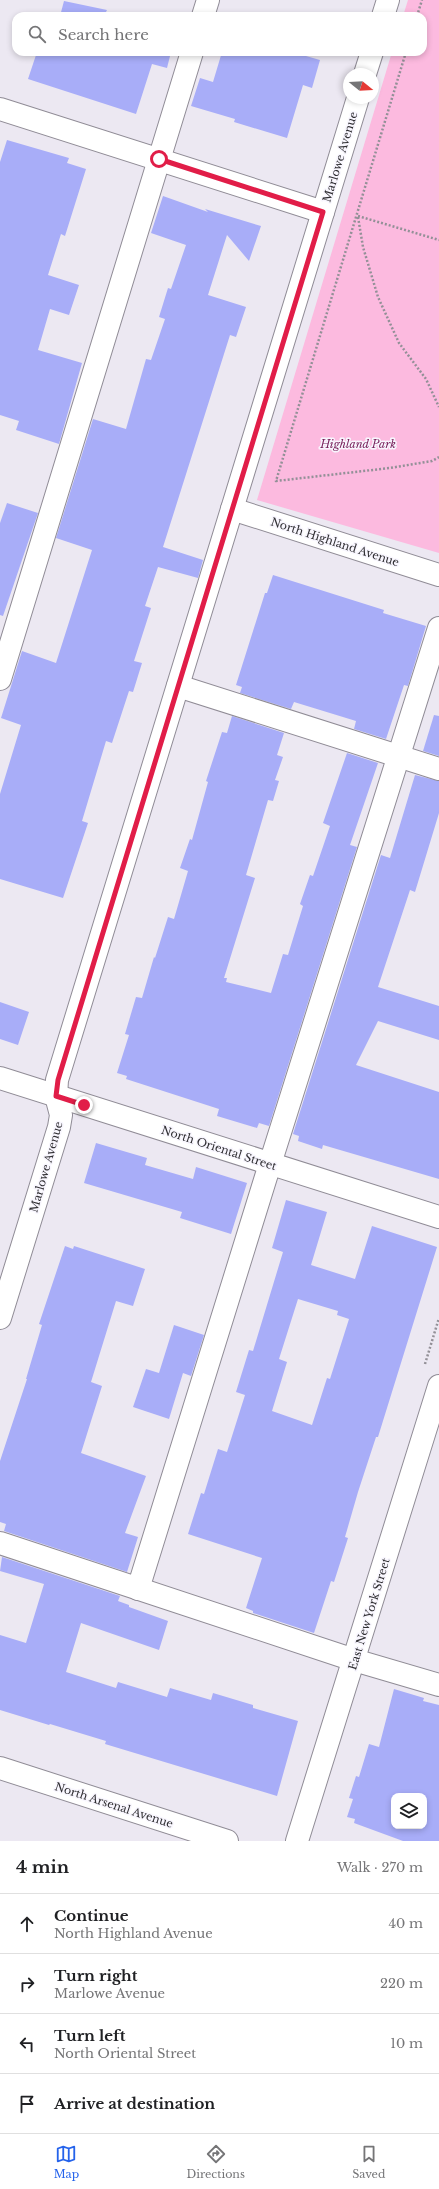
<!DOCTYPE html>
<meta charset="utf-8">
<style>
body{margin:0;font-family:"Libre Baskerville",serif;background:#f6f6f6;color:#202124}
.controls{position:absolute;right:12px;bottom:12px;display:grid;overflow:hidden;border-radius:8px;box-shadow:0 2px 6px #0003}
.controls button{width:36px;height:36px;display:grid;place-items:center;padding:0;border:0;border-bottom:1px solid #e0e0e0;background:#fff;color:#202124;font:20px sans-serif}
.compass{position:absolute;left:343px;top:68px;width:36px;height:36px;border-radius:50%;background:#fff;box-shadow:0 2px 6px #0003;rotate:108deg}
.stop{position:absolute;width:12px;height:12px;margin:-9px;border:3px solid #e11d48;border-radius:50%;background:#fff}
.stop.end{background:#e11d48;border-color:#fff;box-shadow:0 1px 4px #0008}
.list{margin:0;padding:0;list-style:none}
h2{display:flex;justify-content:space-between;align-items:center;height:52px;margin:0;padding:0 16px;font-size:17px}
h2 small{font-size:13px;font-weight:400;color:#757577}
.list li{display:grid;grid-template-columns:26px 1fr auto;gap:12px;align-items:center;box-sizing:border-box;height:60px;padding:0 16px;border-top:1px solid #e0e0e0}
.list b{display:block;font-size:15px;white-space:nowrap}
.list p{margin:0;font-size:13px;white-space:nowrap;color:#757577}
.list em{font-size:13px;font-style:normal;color:#757577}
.icon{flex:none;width:22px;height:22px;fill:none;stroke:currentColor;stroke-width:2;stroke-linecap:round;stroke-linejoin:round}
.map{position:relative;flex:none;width:439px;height:1841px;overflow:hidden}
.search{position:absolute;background:#fff;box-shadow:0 2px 6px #0003;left:12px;right:12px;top:12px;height:44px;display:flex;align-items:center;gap:10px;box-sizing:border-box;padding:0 14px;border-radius:12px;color:#757577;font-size:15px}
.sheet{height:292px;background:#fff}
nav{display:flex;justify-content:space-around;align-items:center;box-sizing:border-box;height:56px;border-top:1px solid #e0e0e0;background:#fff;font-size:11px;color:#757577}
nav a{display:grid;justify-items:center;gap:2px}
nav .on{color:#2563eb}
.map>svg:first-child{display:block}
</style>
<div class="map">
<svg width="439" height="1841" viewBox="0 0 439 1841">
<rect width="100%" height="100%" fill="#ece8f2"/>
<!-- green -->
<path fill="#fcbadf" d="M408 0H439V553L257 500 392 52H423V16H403Z"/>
<!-- building -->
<g fill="#a8adf8" fill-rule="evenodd">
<path d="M64 1 107 10 105 14 112 16H60Z"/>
<path d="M37 52H171L167 68 152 64 136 114 28 79Z"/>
<path d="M222 52H292L320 60 312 88 303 85 287 138 234 122 235 119 191 106 200 78 213 82Z"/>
<path d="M7 140 69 158 67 163 86 169 65 236 61 234 48 275 79 285 69 315 50 309 38 350 82 363 59 444 16 430 19 421 0 415V162Z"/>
<path d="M163 196 208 212 205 209 261 226 249 261 227 235 208 295 246 307 236 337 230 335 163 547 203 560 198 578 158 567 145 606 151 608 134 661 142 663 133 692 129 691 112 743 106 741 82 821 88 823 63 898 0 879V794L21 725 1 718 22 651 56 663 92 550 56 538 93 419 126 429 146 359 151 360 165 319 159 317 168 288 171 289 186 245 151 233Z"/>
<path d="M7 503 38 513 3 616 0 615V523Z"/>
<path d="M273 575 384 610 383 613 426 626 408 686 404 685 386 739 354 729 356 721 294 702 291 709 240 693 242 687 236 685 265 593H267Z"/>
<path d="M434 715 439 716V756L423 751Z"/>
<path d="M232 716 284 733 277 755 283 757 275 780 279 781 273 801 268 800 246 875 255 878 224 978H227L226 982 271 993 283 954 288 955 303 906 300 904 310 875 313 876 330 826 323 823 347 753 378 763 350 845 357 847 269 1126 259 1123 257 1128 217 1116 219 1109 126 1079 127 1076 117 1073 129 1035 125 1034 136 997 142 998 154 957 155 958 168 917 174 919 188 871 180 868 190 839 192 840 208 782 206 781 222 732 227 733Z"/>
<path d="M415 775 439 781V813L415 892 410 890 378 987 439 1006V1040L378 1021 356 1065 439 1092V1179L323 1145 322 1149 298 1141 299 1136 293 1134 381 855 390 858Z"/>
<path d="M0 1002 29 1012 18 1045 0 1039Z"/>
<path d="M96 1143 147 1158 145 1165 193 1179 196 1167 247 1183 231 1234 180 1218 182 1212 84 1183Z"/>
<path d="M286 1200 327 1212 311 1265 355 1279 372 1226 437 1247 378 1437H376L358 1492 345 1537 348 1538 334 1582 331 1581 314 1633 253 1613V1611L246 1608 262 1558 188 1534 201 1493 204 1494 218 1449 227 1452 245 1395 236 1392 249 1350 253 1351 283 1252 272 1248ZM298 1299 338 1311 337 1315 349 1319 330 1379 327 1378 312 1425 272 1411 287 1362 279 1359Z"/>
<path d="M65 1246 73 1249 74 1246 145 1269 133 1306 116 1301 91 1382 102 1386 81 1453 146 1476 125 1533 138 1537 127 1572 4 1531 6 1524 0 1522V1461L27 1379H26L42 1325 39 1324Z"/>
<path d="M174 1325 204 1335 191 1376 183 1373 169 1419 133 1407 146 1369 159 1373Z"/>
<path d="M2 1557 120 1596 118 1601 129 1605V1607L168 1621 159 1650 81 1623 66 1672 116 1688 118 1682 167 1697 170 1688 211 1700 213 1693 253 1705V1708L298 1721 277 1796 105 1744 106 1741 50 1724 49 1725 0 1710V1635L26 1643 44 1584 0 1571Z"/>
<path d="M394 1689 424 1698 423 1701 439 1705V1841H403L354 1823 355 1819 347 1817 353 1799 349 1798 356 1776 359 1777 369 1744 379 1747ZM394 1796H424V1826H394Z"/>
</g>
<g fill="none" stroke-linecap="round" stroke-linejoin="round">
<defs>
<g id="minor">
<path d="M203 16 208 0"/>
<path d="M383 16 388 0"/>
<path d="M365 74 372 52"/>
<path d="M0 109 323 212"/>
<path d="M232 509 439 575"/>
<path d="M0 679 192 52"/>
<path d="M178 686 439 769"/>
<path d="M0 1078 439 1217"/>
<path d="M0 1318 59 1127 61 1115 56 1096 57 1080 358 98"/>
<path d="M0 1543 354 1660 439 1685"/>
<path d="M138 1589 270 1164 439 628"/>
<path d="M0 1768 227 1841"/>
</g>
<path id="major" d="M297 1841 439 1386"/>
</defs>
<!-- minor casing -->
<use href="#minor" stroke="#908c96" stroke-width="24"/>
<!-- major casing -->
<use href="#major" stroke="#908c96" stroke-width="24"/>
<!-- path -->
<g stroke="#939097" stroke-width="2.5" stroke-dasharray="2 2" stroke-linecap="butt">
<path d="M417 16 422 0"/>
<path d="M406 52 276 481 390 468 432 461 439 457"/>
<path d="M358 216 439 240"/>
<path d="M358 217 363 247 378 297 399 343 426 379 439 407"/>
<path d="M425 1364 439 1318"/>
</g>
<!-- minor -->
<use href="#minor" stroke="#fff" stroke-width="22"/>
<!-- major -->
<use href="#major" stroke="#fff" stroke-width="22"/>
</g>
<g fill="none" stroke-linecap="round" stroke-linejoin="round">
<!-- route -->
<path stroke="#e11d48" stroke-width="5" d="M84 1105 56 1096 58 1080 323 212 159 159"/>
</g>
<g text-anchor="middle" stroke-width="3" stroke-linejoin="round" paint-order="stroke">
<!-- street labels -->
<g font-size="11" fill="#302f33" stroke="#f8f6fe">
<text transform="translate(340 157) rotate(-73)" y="4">Marlowe Avenue</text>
<text transform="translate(335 542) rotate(18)" y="4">North Highland Avenue</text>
<text transform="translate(219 1148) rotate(18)" y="4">North Oriental Street</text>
<text transform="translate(46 1167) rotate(-74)" y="4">Marlowe Avenue</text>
<text transform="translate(369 1614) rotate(-73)" y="4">East New York Street</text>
<text transform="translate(114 1805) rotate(18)" y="4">North Arsenal Avenue</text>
</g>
<!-- park labels -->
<g font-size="11" font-style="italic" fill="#79215c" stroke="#f8f6fe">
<text x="358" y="448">Highland Park</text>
</g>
</g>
</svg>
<div class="controls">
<button><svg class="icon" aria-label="layers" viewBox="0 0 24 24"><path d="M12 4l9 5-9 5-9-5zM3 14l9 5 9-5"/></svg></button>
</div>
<svg class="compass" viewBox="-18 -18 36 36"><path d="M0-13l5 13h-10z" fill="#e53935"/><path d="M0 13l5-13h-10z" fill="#757577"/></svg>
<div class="stop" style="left:159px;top:159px"></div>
<div class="stop end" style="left:84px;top:1105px"></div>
<div class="search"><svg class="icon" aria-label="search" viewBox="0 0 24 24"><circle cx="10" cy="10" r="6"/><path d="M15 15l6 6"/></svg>Search here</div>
</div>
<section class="sheet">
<h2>4 min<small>Walk · 270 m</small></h2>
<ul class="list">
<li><svg class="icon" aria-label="ahead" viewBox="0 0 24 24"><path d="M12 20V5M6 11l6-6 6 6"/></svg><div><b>Continue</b><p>North Highland Avenue</p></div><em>40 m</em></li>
<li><svg class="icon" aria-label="right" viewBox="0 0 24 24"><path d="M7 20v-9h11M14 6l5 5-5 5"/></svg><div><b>Turn right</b><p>Marlowe Avenue</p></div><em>220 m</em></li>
<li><svg class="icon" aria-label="left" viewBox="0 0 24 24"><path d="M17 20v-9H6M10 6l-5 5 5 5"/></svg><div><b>Turn left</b><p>North Oriental Street</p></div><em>10 m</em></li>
<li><svg class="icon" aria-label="arrive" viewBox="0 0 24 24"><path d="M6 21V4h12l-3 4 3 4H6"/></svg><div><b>Arrive at destination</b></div></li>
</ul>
</section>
<nav>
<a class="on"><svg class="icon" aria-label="map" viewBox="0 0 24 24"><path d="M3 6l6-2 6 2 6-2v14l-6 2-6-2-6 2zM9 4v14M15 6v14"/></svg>Map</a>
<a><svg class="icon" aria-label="directions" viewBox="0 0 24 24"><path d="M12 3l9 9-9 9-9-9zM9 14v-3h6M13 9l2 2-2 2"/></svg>Directions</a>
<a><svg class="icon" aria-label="saved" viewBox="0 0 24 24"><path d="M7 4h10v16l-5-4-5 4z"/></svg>Saved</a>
</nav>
